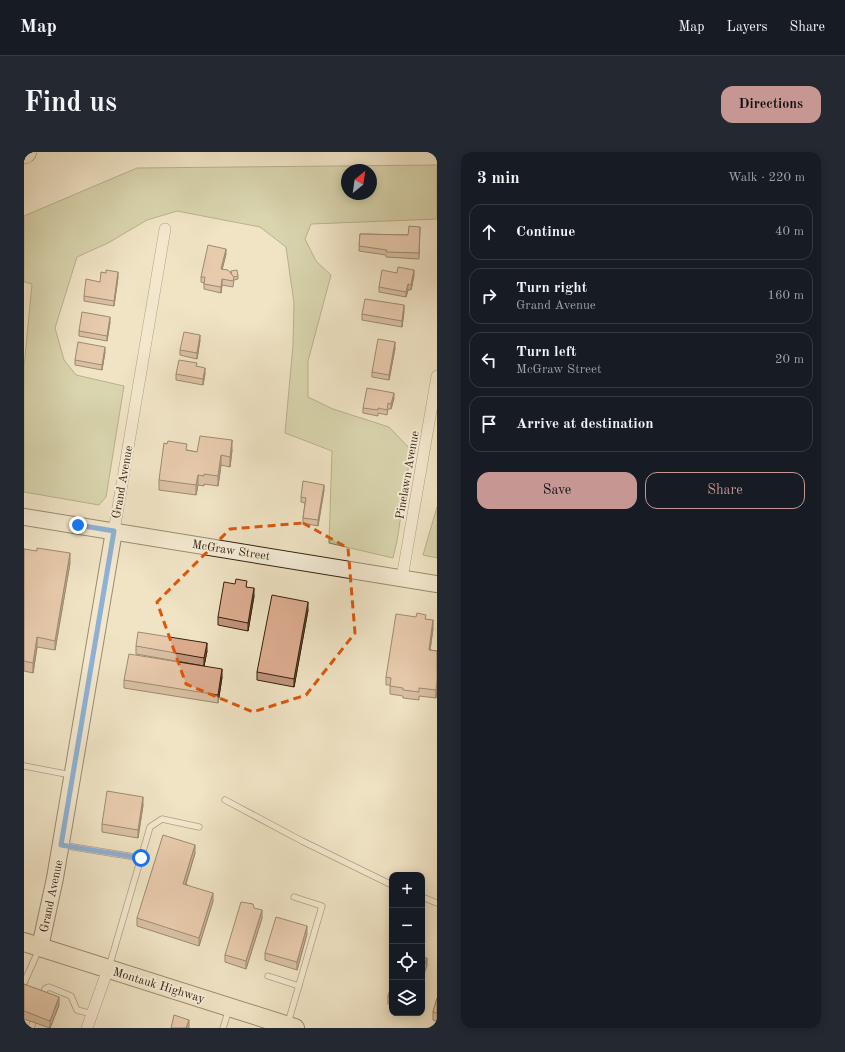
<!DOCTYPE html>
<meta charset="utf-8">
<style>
body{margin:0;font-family:"Old Standard TT",serif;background:#242831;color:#f1f3f6}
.controls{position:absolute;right:12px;bottom:12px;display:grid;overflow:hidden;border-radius:8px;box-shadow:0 2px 10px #0003}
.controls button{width:36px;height:36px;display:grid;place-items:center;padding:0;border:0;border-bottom:1px solid #363941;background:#171b24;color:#f1f3f6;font:20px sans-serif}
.compass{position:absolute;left:317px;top:12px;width:36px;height:36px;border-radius:50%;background:#171b24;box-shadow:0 2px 10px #0003;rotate:29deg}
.stop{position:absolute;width:12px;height:12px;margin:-9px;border:3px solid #1a73e8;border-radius:50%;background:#fff}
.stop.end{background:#1a73e8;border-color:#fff;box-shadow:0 1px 4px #0008}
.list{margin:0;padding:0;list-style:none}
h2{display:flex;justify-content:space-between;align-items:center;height:52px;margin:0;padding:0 16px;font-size:17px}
h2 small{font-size:13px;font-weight:400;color:#9ea1a6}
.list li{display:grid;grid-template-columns:26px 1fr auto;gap:12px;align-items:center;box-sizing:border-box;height:56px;margin:0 8px 8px;padding:0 8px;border:1px solid #363941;border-radius:12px}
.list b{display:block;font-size:15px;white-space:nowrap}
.list p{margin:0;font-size:13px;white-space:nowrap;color:#9ea1a6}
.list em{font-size:13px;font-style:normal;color:#9ea1a6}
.actions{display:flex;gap:8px;padding:12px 16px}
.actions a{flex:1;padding:9px 0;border:1px solid #c59692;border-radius:12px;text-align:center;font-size:14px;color:#c59692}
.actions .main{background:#c59692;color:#111}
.icon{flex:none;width:22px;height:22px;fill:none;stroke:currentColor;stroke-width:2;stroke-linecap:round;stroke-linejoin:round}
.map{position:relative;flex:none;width:413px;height:876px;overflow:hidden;border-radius:12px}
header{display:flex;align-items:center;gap:24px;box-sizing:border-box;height:56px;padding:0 20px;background:#171b24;border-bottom:1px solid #363941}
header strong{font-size:19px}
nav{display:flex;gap:22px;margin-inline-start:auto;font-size:14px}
.intro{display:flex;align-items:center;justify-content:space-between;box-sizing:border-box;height:96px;padding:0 24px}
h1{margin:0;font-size:28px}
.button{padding:10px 18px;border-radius:12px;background:#c59692;color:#111;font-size:14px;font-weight:700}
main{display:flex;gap:24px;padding:0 24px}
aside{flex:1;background:#171b24;border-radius:12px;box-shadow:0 2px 10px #0003}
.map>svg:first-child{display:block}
</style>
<header>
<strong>Map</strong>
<nav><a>Map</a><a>Layers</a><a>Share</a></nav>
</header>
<div class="intro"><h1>Find us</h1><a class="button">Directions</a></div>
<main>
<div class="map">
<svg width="413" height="876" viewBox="0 0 413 876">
<rect width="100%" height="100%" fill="#f0e4c5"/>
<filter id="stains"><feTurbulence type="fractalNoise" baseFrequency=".005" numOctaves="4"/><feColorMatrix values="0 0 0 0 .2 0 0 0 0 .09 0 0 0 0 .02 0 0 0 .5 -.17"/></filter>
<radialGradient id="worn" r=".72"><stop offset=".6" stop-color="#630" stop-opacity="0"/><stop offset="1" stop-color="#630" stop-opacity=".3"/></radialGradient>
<!-- green -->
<g fill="#bcc393" stroke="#79724e" fill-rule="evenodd">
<path d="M413 13V67L287 72 281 87 292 109 307 123 284 209V245L309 257 365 275 387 298 373 389 369 406 305 391 308 299 261 281 269 193 270 151 262 95 236 75 153 59 123 68 84 91 53 105 31 176 40 208 52 223 100 234 82 345 75 353 0 340V215L8 132 0 130V64L113 16ZM323 18H347V42H323Z"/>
<path d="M413 355V406L399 403Z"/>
</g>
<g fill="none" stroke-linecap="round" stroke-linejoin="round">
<defs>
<g id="lane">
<path d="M0 614 47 623"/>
<path d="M201 648 278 689 368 733"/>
<path d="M37 693 117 706"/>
<path d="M398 745 413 751"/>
<path d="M85 815 126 675 138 667 175 675"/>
<path d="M244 824 275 834"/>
<path d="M0 831 15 797"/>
<path d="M18 846 21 837 25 835 47 844 53 858 68 862"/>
<path d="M264 871 298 754 270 745"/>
<path d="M7 876 9 870"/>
<path d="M199 876 205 857"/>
</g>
<g id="street">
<path d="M90 379 141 77"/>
<path d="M378 426 413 224"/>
<path d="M63 876 84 817"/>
</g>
<g id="secondary">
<path d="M0 365 413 432"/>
<path d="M16 795 31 726 90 379"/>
</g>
<path id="primary" d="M0 790 271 876"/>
<path id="highway" d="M0 1 2 0"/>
</defs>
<!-- lane casing -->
<use href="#lane" stroke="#645139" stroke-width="7"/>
<!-- street casing -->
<use href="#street" stroke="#645139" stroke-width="12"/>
<!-- secondary casing -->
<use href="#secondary" stroke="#36200a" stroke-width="18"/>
<!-- primary casing -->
<use href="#primary" stroke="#36200a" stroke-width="20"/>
<!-- highway casing -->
<use href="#highway" stroke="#36200a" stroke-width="22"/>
<!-- lane -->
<use href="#lane" stroke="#f5edd9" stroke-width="5.5"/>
<!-- street -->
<use href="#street" stroke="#f5edd9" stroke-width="11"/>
<!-- secondary -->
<use href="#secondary" stroke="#f5edd9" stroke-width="16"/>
<!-- primary -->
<use href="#primary" stroke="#f0e4c5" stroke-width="18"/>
<!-- highway -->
<use href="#highway" stroke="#f0e4c5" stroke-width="21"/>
</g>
<!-- wall -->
<g fill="#bf957d" stroke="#36200a">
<path d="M396 75 395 107 362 105V103L335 99 336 82 384 83Z"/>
<path d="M202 102 198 117 207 122V119L214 124V127L210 128 209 135 198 133 197 141 180 137V131L177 130V125Z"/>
<path d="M82 121 94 125 90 154 60 149V144L76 130Z"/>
<path d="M390 123 387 138H384L382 145 355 140V135Z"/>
<path d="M380 159 378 175 338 168V162Z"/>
<path d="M86 170 83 189 55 184V179Z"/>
<path d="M176 188 173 207 156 203V198Z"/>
<path d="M371 196 365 228 348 225V220Z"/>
<path d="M81 200 78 218 51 213V208Z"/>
<path d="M173 214 181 221 179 233 152 228V222Z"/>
<path d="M370 246 367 257H364L363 263 354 261V264L339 261V256Z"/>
<path d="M163 298 173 300 208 298 206 315 197 313 194 334 180 332V334L174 333 172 343 135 338V328Z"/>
<path d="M300 338 294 374 279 371V366L281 351 277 350V345Z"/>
<path d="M0 397 46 411 31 498 13 495 9 521 0 519Z"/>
<path d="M223 435 230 444 224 479 194 473V465Z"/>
<path d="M284 458 270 535 233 528V520Z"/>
<path d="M402 467 409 476 406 498 413 499 412 546 395 544V548L379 546V544L366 542V533H362V525Z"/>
<path d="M112 494 183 499 180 514 112 502Z"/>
<path d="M198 525 194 551 100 536V528Z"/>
<path d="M119 653 114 686 78 680V672Z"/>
<path d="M171 701 162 732 189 749 175 794 113 774V766Z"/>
<path d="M230 756 238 766 222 817 201 810V803Z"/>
<path d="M283 782 273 818 241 808V801Z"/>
<path d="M0 832 35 853 26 876 0 867Z"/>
<path d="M368 832V853L364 852V844Z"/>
<path d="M413 846V869L409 868V860Z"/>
</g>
<!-- shaded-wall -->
<g fill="#9b7966" stroke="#36200a">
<path d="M202 97V102L197 122V117Z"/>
<path d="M390 118V123L387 138V133Z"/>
<path d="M94 120V125L90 154V149Z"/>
<path d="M198 127V133L197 141V135Z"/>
<path d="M384 132V138L382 145V140Z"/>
<path d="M380 153V159L378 175V169Z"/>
<path d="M86 165V170L83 189V184Z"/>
<path d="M176 183V188L173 207V201Z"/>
<path d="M371 190V196L365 228V223Z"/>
<path d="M81 195V200L78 218V213Z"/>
<path d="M181 216V221L179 233V227Z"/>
<path d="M370 241V246L367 257V252Z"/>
<path d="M208 288V298L206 315V305Z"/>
<path d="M197 303V313L194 334V324Z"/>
<path d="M174 323V333L172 343V333Z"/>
<path d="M300 333V338L294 374V368Z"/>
<path d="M46 401V411L31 498V489Z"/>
<path d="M230 436V444L224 479V471Z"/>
<path d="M284 450V458L270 535V527Z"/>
<path d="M409 468V476L405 506V498Z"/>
<path d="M13 485V495L9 521V511Z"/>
<path d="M183 491V499L180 514V506Z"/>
<path d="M198 517V525L194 551V543Z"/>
<path d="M413 529V537L412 546V538Z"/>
<path d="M119 645V653L114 686V678Z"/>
<path d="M171 693V701L159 740V732Z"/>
<path d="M189 741V749L175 794V786Z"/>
<path d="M238 758V766L222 817V809Z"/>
<path d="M283 774V782L273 818V810Z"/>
<path d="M403 806V814L398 827V819Z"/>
<path d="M35 845V853L26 876V869Z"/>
<path d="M165 868V876H162Z"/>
</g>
<!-- building -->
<g fill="#dead91" stroke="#36200a">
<path d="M385 74 396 75 395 101 362 100 363 98 335 94 336 82 384 83Z"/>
<path d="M184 93 202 97 197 117 204 118 210 125 209 129 198 127 197 135 180 132 181 125H177Z"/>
<path d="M374 115 390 118 387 133 384 132 382 140 355 135 358 118 373 121Z"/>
<path d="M82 118 94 120 90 149 60 144 62 127 76 130 77 120 82 121Z"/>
<path d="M213 118 214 124 210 125 208 123 207 119Z"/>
<path d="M341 147 380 153 378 169 338 162Z"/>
<path d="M58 160 86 165 83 184 55 179Z"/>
<path d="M160 180 176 183 173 201 156 198Z"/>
<path d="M354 187 371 190 365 223 348 220Z"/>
<path d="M54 190 81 195 78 213 51 208Z"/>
<path d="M155 208 173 211 172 214 181 216 179 227 152 222Z"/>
<path d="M343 236 370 241 367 252 364 251 363 258 354 256V258L339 256Z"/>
<path d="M176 284 208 288 206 305 197 303 194 324 180 322V324L174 323 172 333 135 328 140 291 143 292 144 289 163 292 162 298 173 300Z"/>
<path d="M279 329 300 333 294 368 279 366 282 346 277 345Z"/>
<path d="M13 396 46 401 31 489 13 485 9 511 0 509V397L13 399Z"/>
<path d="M212 427 223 429 222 435 230 436 224 471 194 465 200 430 211 432Z"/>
<path d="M248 443 284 450 270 527 233 520Z"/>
<path d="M393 461 402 463 401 467 409 468 405 498 413 499V529L412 538 395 536V540L379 538V536L366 534 367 526 362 525 372 462 392 465Z"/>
<path d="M114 480 183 491 180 506 112 494Z"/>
<path d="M105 502 198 517 194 543 100 528Z"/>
<path d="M83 639 119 645 114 678 78 672Z"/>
<path d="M139 683 171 693 159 732 189 741 175 786 113 766Z"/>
<path d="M217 750 229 752 230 756 238 758 222 809 201 803Z"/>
<path d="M252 765 283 774 273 810 241 801Z"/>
<path d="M398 805 403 806 398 819Z"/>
<path d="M0 832 35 845 26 869 0 859Z"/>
<path d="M368 832V845L364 844Z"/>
<path d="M413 846V861L409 860Z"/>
<path d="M150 863 165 868 162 876H147Z"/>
</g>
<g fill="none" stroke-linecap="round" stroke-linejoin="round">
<!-- route -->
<path stroke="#1a73e8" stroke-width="5" d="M54 373 90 379 37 693 117 706"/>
</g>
<!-- marked area -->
<path d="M0 0H413V876H0ZM279 371 324 396 331 481 282 543 229 560 162 532 133 450 206 377Z" fill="#f0e4c5" fill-opacity=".55" fill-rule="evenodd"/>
<path fill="none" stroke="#df560c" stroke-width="3" stroke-dasharray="8 5" stroke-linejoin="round" d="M279 371 324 396 331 481 282 543 229 560 162 532 133 450 206 377Z"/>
<g text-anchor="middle" stroke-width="4" stroke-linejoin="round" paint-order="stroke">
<!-- street labels -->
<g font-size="12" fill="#36200a" stroke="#f5edd9">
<text transform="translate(383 323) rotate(-80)" y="4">Pinelawn Avenue</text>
<text transform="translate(98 330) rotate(-80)" y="4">Grand Avenue</text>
<text transform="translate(207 398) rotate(9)" y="4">McGraw Street</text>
<text transform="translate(27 744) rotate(-78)" y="4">Grand Avenue</text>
<text transform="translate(135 833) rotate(17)" y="4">Montauk Highway</text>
</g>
</g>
<rect width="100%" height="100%" filter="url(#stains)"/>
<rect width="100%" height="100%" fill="url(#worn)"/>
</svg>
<div class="controls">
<button>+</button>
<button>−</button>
<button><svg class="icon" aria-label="locate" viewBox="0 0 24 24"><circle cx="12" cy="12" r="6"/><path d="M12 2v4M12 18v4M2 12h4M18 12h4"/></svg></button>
<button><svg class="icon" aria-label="layers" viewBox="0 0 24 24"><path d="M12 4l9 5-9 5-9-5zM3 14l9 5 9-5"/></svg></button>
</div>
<svg class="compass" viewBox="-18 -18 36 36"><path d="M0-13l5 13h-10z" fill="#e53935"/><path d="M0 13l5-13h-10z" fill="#9ea1a6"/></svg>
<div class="stop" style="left:117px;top:706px"></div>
<div class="stop end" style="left:54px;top:373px"></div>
</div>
<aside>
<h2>3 min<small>Walk · 220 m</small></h2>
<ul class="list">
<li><svg class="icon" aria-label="ahead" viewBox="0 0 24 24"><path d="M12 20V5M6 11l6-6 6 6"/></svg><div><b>Continue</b></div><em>40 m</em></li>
<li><svg class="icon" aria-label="right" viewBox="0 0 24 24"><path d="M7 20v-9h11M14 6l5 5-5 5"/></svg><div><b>Turn right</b><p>Grand Avenue</p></div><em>160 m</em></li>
<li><svg class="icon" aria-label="left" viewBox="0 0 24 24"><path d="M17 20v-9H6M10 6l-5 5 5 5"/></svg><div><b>Turn left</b><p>McGraw Street</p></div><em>20 m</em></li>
<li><svg class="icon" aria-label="arrive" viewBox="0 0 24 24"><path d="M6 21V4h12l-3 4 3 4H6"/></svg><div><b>Arrive at destination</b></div></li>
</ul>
<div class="actions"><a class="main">Save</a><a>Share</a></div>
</aside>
</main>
